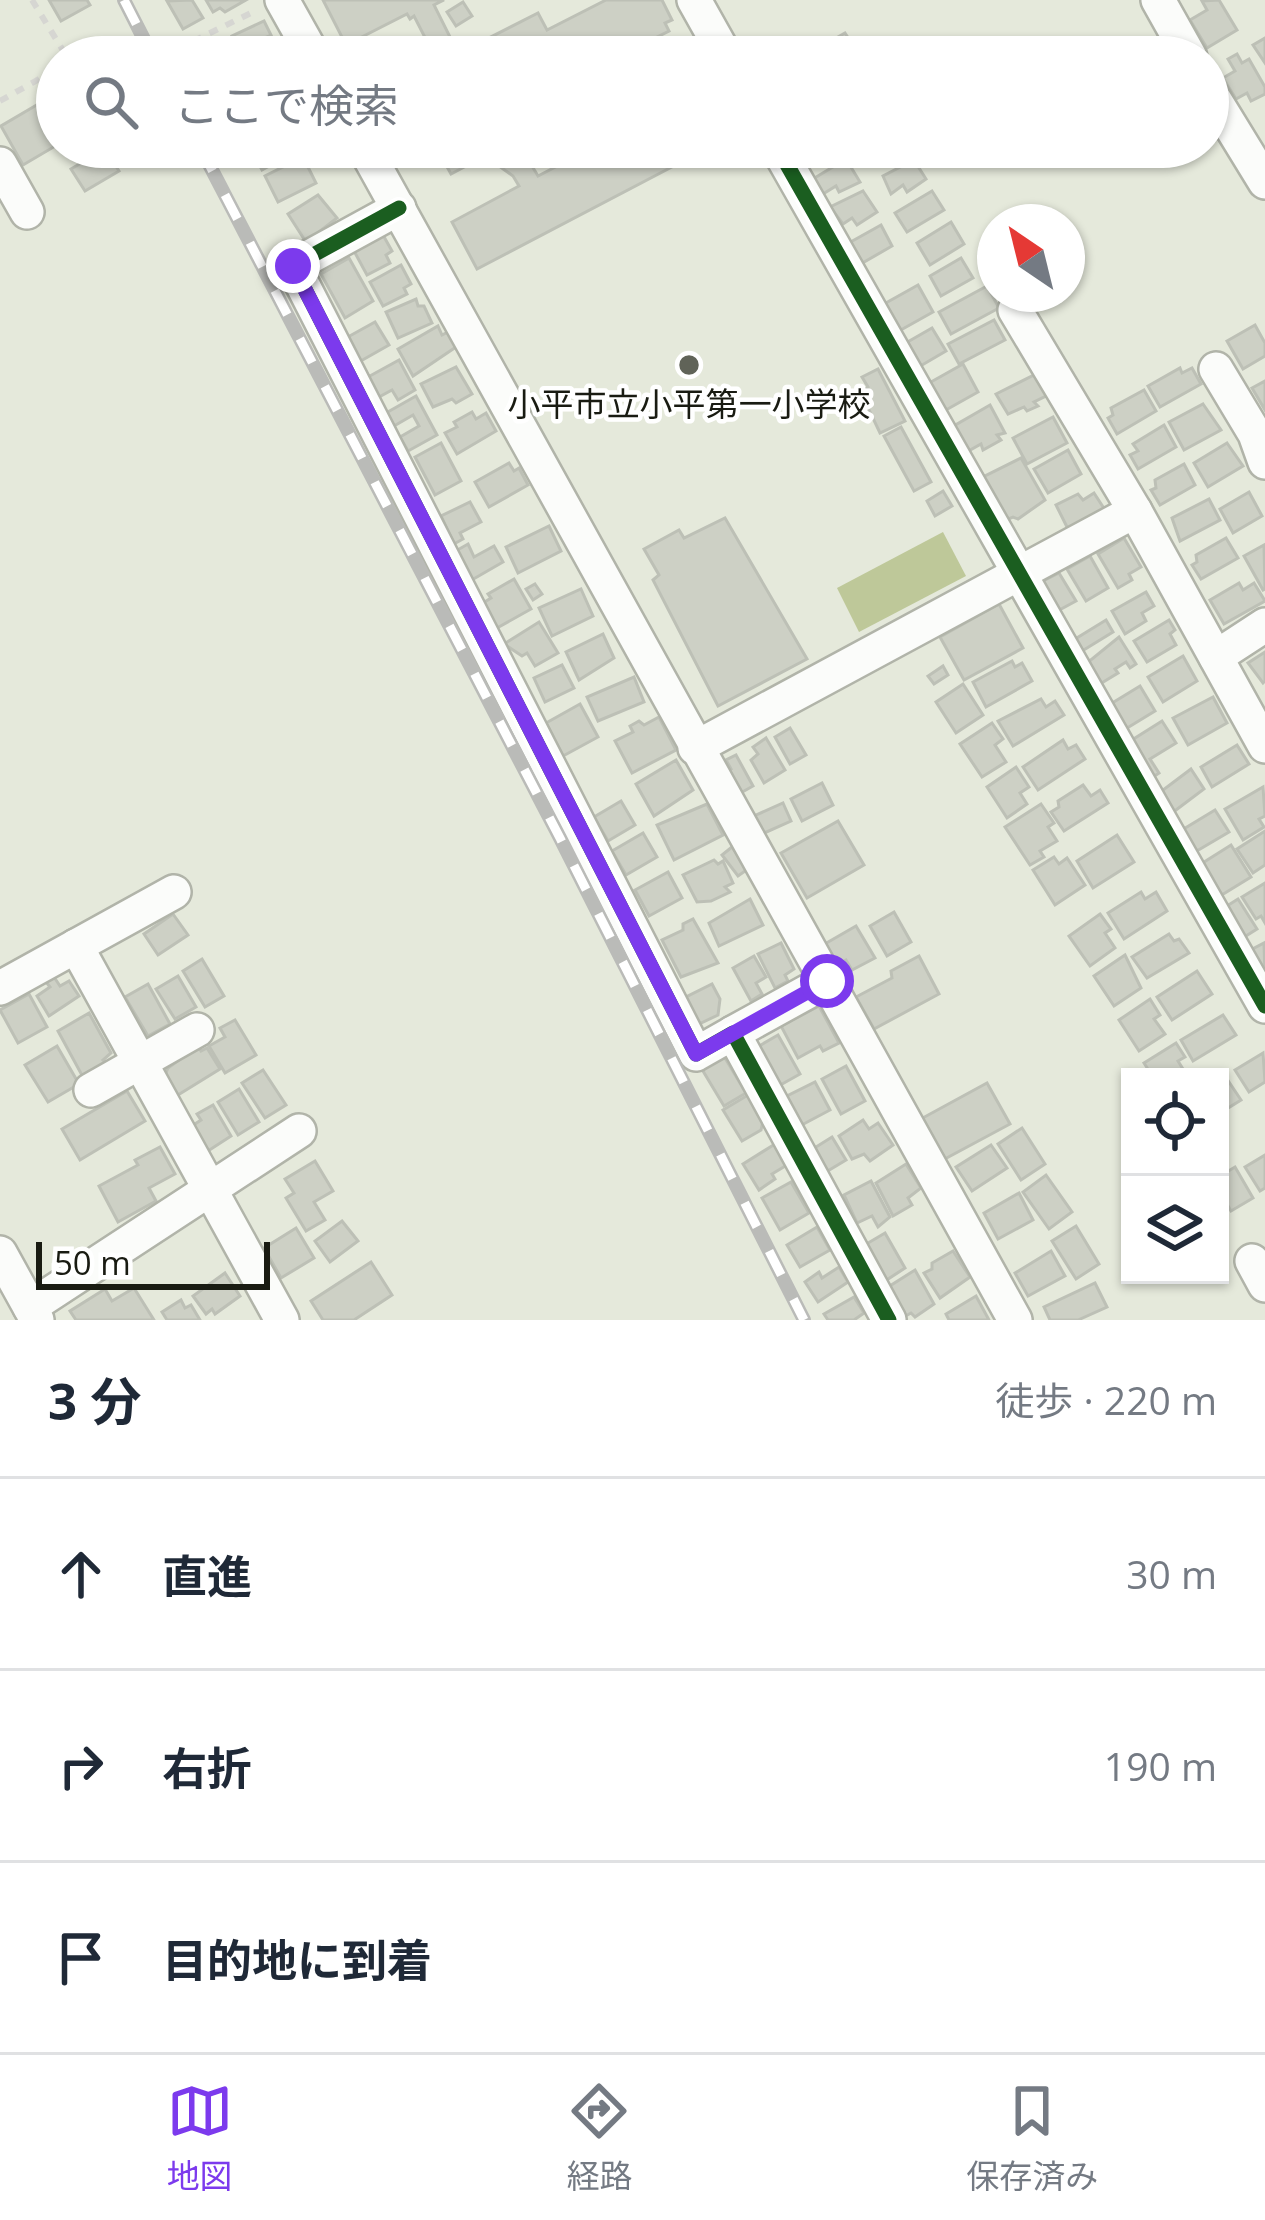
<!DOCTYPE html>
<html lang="ja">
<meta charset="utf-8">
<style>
body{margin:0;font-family:"Open Sans","Noto Sans JP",sans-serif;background:#f6f6f7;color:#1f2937}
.controls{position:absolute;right:36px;bottom:36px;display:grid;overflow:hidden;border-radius:0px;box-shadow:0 3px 9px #0004}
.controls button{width:108px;height:108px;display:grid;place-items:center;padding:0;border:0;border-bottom:3px solid #e0e1e3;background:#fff;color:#1f2937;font:60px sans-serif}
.compass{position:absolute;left:977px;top:204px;width:108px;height:108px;border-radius:50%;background:#fff;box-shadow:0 3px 9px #0004;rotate:325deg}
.scale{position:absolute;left:36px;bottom:30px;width:234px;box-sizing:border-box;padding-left:12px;border:6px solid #191b12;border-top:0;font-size:33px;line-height:42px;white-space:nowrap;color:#191b12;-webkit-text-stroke:9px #fff;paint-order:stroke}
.stop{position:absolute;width:36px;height:36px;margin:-27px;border:9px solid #7c3aed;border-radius:50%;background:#fff}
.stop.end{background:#7c3aed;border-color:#fff;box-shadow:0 3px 12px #0008}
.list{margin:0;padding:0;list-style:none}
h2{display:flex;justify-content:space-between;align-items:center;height:156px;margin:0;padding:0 48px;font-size:51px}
h2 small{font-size:39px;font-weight:400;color:#747a83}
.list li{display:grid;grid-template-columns:78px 1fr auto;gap:36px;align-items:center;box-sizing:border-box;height:192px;padding:0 48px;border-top:3px solid #e0e1e3}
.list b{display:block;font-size:45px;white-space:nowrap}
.list em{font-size:39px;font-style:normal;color:#747a83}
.icon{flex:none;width:66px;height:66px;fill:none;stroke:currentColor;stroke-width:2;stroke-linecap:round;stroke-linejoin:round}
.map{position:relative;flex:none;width:1265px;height:1320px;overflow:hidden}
.search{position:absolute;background:#fff;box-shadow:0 3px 9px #0004;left:36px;right:36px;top:36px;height:132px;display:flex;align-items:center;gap:30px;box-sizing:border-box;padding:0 42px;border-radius:66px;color:#747a83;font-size:45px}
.sheet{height:732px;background:#fff}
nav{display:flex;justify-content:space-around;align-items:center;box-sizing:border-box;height:168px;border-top:3px solid #e0e1e3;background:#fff;font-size:33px;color:#747a83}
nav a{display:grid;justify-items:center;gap:6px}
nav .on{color:#7c3aed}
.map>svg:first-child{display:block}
</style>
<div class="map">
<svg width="1265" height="1320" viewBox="0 0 1265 1320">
<rect width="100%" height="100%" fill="#e5e9db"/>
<!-- water -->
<path fill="#bec899" d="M943 532 966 576 859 632 837 588Z"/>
<!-- building -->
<g fill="#cdd0c5" stroke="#bdc0b6" stroke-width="3">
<path d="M49 0H87L90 5 61 21Z"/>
<path d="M192 0 203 18 183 29 167 1Z"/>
<path d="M206 0H246L225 12 220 8 213 12Z"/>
<path d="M323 0H444L434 5 460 57H435L414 16 410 19 407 14 346 45Z"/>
<path d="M606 0H662L672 20 665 23 669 31 617 57H489L481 42 538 13 547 30Z"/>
<path d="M1219 0 1237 30 1207 48 1190 20 1207 10 1202 1Z"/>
<path d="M463 2 472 16 456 26 447 12Z"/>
<path d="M264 21 271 35 260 40 263 47 242 57 232 36Z"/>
<path d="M845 33 859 54 854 57H813L810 53Z"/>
<path d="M1265 38V63L1253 45Z"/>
<path d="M219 41 227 57H199L196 53Z"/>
<path d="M1237 54 1242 63 1249 59 1265 87V94L1251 101 1247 93 1236 99 1223 78 1235 71 1228 59Z"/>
<path d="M57 93V145L23 165 1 126Z"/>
<path d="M250 147H297L298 150 262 170Z"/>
<path d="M304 147H336L310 160Z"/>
<path d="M436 147H480L485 156 451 174Z"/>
<path d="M480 147H506L532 166 538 176 588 150 586 147H710L477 269 452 222 519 186 513 176 485 156Z"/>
<path d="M796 147H840L841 148 819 160 814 153 807 160Z"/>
<path d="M862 147H908L909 148 888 162 883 155 872 163Z"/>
<path d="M105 149 119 171 85 191 71 169Z"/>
<path d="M303 157 316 183 278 202 265 176Z"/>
<path d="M846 159 860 182 839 192 836 186 823 194 813 179Z"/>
<path d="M914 160 926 179 907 192 903 185 891 194 883 176Z"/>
<path d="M863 191 877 212 857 225 852 218 843 224 830 207Z"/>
<path d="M932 191 944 210 907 232 895 213Z"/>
<path d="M318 195 337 218 306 242 288 214Z"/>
<path d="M951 222 964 244 930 265 917 243Z"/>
<path d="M881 225 892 246 859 265 847 244Z"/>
<path d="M383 235 392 251 386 255 390 263 367 275 354 251Z"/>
<path d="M349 258 373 301 345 318 321 274Z"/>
<path d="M961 258 973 278 941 296 930 276Z"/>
<path d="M401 265 411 284 404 288 407 294 383 306 370 282Z"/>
<path d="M918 285 933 312 899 331 884 304Z"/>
<path d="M987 286 999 308 951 334 939 312Z"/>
<path d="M416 299 418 306H424L432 323 398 338 386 312Z"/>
<path d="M994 320 1005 340 959 364 948 344Z"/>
<path d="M375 322 389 345 359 362 346 338Z"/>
<path d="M1255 325 1265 343V356L1243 369 1227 341Z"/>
<path d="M438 326 442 335 448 332 456 347 413 376 398 349Z"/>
<path d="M932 328 946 351 917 368 904 344Z"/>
<path d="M399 360 415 390 398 400 392 390 379 397 368 377Z"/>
<path d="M963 364 978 392 937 415 922 387Z"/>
<path d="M456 367 472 394 456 403 452 399 433 407 421 384Z"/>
<path d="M1180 368 1182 373 1192 368 1201 384 1160 407 1148 386Z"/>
<path d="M878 369 905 421 880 433 861 393 868 387 862 377Z"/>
<path d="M1036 374 1048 395 1034 402 1038 406 1027 411 1024 407 1008 414 996 394Z"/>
<path d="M1265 381V410L1252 388Z"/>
<path d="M1144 390 1156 411 1117 434 1108 418 1113 415 1111 408Z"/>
<path d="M416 396 437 435 408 451 400 437 419 426 413 415 394 426 386 413Z"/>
<path d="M1203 404 1221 430 1184 450 1169 422Z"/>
<path d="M990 405 1005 433 997 435 1001 440 983 450 981 444 963 454 952 427Z"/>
<path d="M472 412 476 419 486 413 496 431 457 454 445 433 457 427 454 422Z"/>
<path d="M1053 417 1067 443 1027 464 1013 438Z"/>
<path d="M1164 425 1176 447 1138 469 1130 455 1138 451 1133 444Z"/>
<path d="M901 427 931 482 914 491 884 436Z"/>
<path d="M441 443 461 481 435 495 415 457Z"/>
<path d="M1227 443 1243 466 1208 487 1194 463Z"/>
<path d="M1068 450 1081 474 1048 493 1034 469Z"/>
<path d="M1021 458 1045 500 1018 519 1013 517 998 523 975 481Z"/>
<path d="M509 463 514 471 519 468 528 485 489 507 475 482Z"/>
<path d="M1184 464 1195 485 1160 505 1151 490 1156 488 1155 480Z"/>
<path d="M943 491 952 506 935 516 927 501Z"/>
<path d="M1249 492 1262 516 1233 533 1220 509Z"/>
<path d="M1094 493 1107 513 1069 531 1056 505 1078 494 1083 500Z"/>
<path d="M1209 499 1220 520 1180 541 1172 518Z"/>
<path d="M470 502 481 522 460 533 463 539 454 544 441 516Z"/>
<path d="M725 518 807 659 718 706 653 580 659 575 644 549 679 530 684 538Z"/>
<path d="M549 526 561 551 518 573 506 547Z"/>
<path d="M1124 538 1141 567 1129 574 1132 580 1118 588 1098 554Z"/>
<path d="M1226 538 1238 558 1201 579 1192 565 1197 562 1196 555Z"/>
<path d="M468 544 474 557 494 546 503 562 470 581 454 552Z"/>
<path d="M1264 545 1265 589 1263 590 1244 556Z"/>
<path d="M1090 556 1108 588 1086 601 1067 569Z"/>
<path d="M1059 573 1076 601 1050 615 1041 582Z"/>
<path d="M514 579 531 609 497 628 483 603 491 598 488 594Z"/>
<path d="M1239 583 1243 590 1254 583 1265 601 1224 624 1210 600Z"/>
<path d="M535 584 542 594 533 600 526 589Z"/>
<path d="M581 589 593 616 552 636 539 608Z"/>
<path d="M1146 592 1154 606 1142 613 1146 621 1125 634 1112 611Z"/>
<path d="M999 604 1023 648 964 680 940 637Z"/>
<path d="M1106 620 1113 632 1074 656 1067 644Z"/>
<path d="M1169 620 1175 630 1170 634 1176 645 1147 662 1134 641Z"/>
<path d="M539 622 558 653 535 666 527 653 522 656 504 644Z"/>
<path d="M603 634 614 658 579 680 566 652Z"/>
<path d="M1119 637 1136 664 1130 668 1126 662 1115 669 1118 673 1100 684 1087 663Z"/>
<path d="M1265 652V681L1263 683 1248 663Z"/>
<path d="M1183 656 1197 681 1163 702 1148 677Z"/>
<path d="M1012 661 1015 667 1022 663 1032 681 986 707 973 682Z"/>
<path d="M562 665 574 688 545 702 534 678Z"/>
<path d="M943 666 948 675 934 684 928 676Z"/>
<path d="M634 677 644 702 598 721 587 697Z"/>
<path d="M963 684 983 715 956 733 936 702Z"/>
<path d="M1140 686 1155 711 1119 733 1104 708Z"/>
<path d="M1213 697 1227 723 1188 745 1173 718Z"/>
<path d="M1041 699 1046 707 1055 701 1064 715 1013 746 998 721Z"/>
<path d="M580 704 598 737 563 756 546 723Z"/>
<path d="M659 717 676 750 632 773 615 741 633 732 630 726 639 721 644 725Z"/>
<path d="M1162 721 1176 743 1150 759 1159 773 1147 781 1124 745Z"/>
<path d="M992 723 1003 739 995 745 1006 762 982 777 960 744Z"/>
<path d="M790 728 806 755 790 764 775 737Z"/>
<path d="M766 738 785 770 764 783 751 760 758 754 753 747Z"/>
<path d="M1063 740 1068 749 1076 745 1085 759 1038 790 1023 767Z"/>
<path d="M1237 745 1249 764 1212 787 1201 767Z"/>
<path d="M736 755 753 786 737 795 724 773 731 769 726 760Z"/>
<path d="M676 760 693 790 654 816 636 784Z"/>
<path d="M1016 767 1029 787 1020 793 1027 804 1007 818 987 787Z"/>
<path d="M1191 769 1204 789 1168 816 1155 796Z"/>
<path d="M822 783 833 805 802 821 791 799Z"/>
<path d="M1083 785 1091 796 1100 790 1108 803 1064 831 1051 812 1059 807 1058 801Z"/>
<path d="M1263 787 1265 816 1259 819 1264 827 1243 840 1225 809Z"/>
<path d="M621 801 635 825 608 841 594 817Z"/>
<path d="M783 803 791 821 762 834 754 816Z"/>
<path d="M707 804 723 835 674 860 657 825Z"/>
<path d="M1041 804 1054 823 1048 827 1057 841 1040 851 1044 857 1030 865 1005 827Z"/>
<path d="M1215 810 1229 832 1190 855 1177 833Z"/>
<path d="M838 821 864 865 807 898 781 853Z"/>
<path d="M1265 831V865L1253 873 1237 849Z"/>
<path d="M643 833 657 857 626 875 612 851Z"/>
<path d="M1117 835 1134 862 1093 888 1077 861Z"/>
<path d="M1231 845 1251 877 1212 901 1193 869Z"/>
<path d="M732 847 748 869 738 876 722 855Z"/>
<path d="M1054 857 1059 864 1067 858 1085 885 1055 905 1033 870Z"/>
<path d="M714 860 718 864 723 861 733 883 725 887 730 892 711 901 697 902 683 875Z"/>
<path d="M668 872 682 898 649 916 635 890Z"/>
<path d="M1265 883V923L1261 916 1256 919 1242 897Z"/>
<path d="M1141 892 1145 899 1156 892 1167 911 1124 939 1108 913Z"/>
<path d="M750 899 763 925 719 946 709 923Z"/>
<path d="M1238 899 1257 929 1238 941 1219 911Z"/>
<path d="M894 912 911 942 887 956 870 926Z"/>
<path d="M173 914 188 935 158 955 144 934Z"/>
<path d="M1100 914 1111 929 1105 933 1115 948 1090 966 1069 936Z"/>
<path d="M693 919 718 963 681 977 662 940 683 930V924Z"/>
<path d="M856 926 875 958 852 970 846 960 835 966 823 945Z"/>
<path d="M1169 934 1174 941 1179 939 1189 953 1147 978 1132 957Z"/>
<path d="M781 943 794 969 785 975 788 981 775 988 758 954Z"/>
<path d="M1264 943 1265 977 1243 954Z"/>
<path d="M1125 955 1141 988 1114 1006 1094 976Z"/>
<path d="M754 956 766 977 756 983 762 994 751 1001 733 968Z"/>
<path d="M919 956 939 994 874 1029 856 997 892 978 891 971Z"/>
<path d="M202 959 224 996 205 1007 183 971Z"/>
<path d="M1197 971 1212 994 1172 1020 1157 997Z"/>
<path d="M178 976 196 1007 175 1019 156 989Z"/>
<path d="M54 977 60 986 69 981 79 996 49 1016 37 996 50 987 46 982Z"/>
<path d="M148 984 170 1024 148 1036 125 997Z"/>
<path d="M712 984 720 999 718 1015 699 1024 686 997Z"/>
<path d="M29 994 47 1027 18 1043 0 1010Z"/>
<path d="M1150 999 1160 1015 1154 1019 1165 1034 1139 1051 1119 1020Z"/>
<path d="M819 1006 839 1043 823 1051 820 1046 798 1058 781 1026Z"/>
<path d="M89 1013 111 1053 103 1060 108 1065 84 1079 58 1031Z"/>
<path d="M1223 1015 1236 1035 1193 1061 1181 1040Z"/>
<path d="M235 1020 256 1055 225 1073 209 1046 225 1037 220 1028Z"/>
<path d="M778 1035 800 1074 775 1088 754 1049Z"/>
<path d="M1176 1043 1185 1057 1178 1061 1188 1077H1153L1144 1063Z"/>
<path d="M57 1046 79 1084 48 1102 25 1065Z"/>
<path d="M198 1046 201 1051 207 1048 220 1069 178 1095 165 1075 168 1068Z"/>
<path d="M722 1053 746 1093 724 1106 700 1066Z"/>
<path d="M1263 1053 1265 1082 1249 1092 1235 1070Z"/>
<path d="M846 1066 865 1101 841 1114 822 1079Z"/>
<path d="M263 1070 286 1105 265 1118 242 1083Z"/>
<path d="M1223 1073 1241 1100 1220 1113V1077H1216Z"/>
<path d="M815 1082 830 1110 796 1128 781 1099Z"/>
<path d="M987 1083 1010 1124 941 1161 919 1120Z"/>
<path d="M239 1089 259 1122 238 1135 218 1102Z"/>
<path d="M127 1091 145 1121 80 1160 62 1129Z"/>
<path d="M748 1095 763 1121 761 1130 742 1141 723 1110Z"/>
<path d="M213 1105 231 1136 208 1151 192 1126 201 1120 197 1114Z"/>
<path d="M863 1120 869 1129 878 1123 893 1145 870 1161 864 1154 852 1159 839 1136Z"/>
<path d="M1022 1128 1045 1164 1021 1180 998 1144Z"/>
<path d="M832 1137 846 1160 826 1172 813 1153 816 1147Z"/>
<path d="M775 1144 787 1165 772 1174 775 1179 759 1190 743 1164Z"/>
<path d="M991 1145 1007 1168 972 1191 956 1167Z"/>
<path d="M160 1147 175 1174 149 1188 156 1201 118 1222 99 1186 138 1165 135 1160Z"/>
<path d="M1265 1155V1188L1260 1191 1245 1167Z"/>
<path d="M315 1161 333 1191 314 1202 325 1220 306 1231 286 1198 294 1193 285 1179Z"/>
<path d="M906 1164 921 1188 908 1198 912 1205 893 1216 876 1183Z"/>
<path d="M1235 1167 1253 1198 1231 1211 1220 1192V1176Z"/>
<path d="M1046 1175 1072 1212 1049 1229 1023 1192Z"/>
<path d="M871 1181 890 1217 878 1227 872 1216 857 1223 844 1195Z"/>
<path d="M791 1182 809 1213 780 1230 762 1198Z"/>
<path d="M1019 1193 1033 1220 998 1239 984 1213Z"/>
<path d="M342 1221 358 1241 330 1262 315 1241Z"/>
<path d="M1076 1226 1099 1264 1076 1279 1052 1241Z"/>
<path d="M817 1227 830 1250 800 1267 787 1245Z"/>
<path d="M296 1228 314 1258 281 1278 264 1248Z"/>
<path d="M885 1233 905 1268 882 1283 863 1246Z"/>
<path d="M953 1251 970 1277 940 1298 924 1273 932 1269V1263Z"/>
<path d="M1051 1251 1065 1276 1028 1296 1015 1273Z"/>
<path d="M371 1262 392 1295 354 1320H323L311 1301Z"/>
<path d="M839 1267 848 1282 818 1302 805 1282 819 1272 822 1278Z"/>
<path d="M915 1270 934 1304 915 1317 911 1313 902 1318 885 1289Z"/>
<path d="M225 1273 240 1296 215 1314 212 1309 206 1314 193 1296Z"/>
<path d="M1095 1283 1107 1307 1078 1320H1050L1044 1307Z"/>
<path d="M134 1288 154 1320H76L70 1311 105 1289 112 1301Z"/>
<path d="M976 1296 989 1320H949L946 1314Z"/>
<path d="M854 1297 864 1313 854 1320H828L824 1314Z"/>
<path d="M181 1300 185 1308 191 1305 200 1320H167L162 1312Z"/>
</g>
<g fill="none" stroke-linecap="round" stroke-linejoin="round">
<defs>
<g id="minor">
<path d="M282 0 314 57"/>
<path d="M694 0 726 57"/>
<path d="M1158 0 1190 57"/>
<path d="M1208 89 1265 182"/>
<path d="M364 147 1015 1320"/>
<path d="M777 147 1265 1006"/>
<path d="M0 164 27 212"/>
<path d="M399 208 293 266 696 1054 733 1033 889 1320"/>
<path d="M1015 310 1135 511 1265 746"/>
<path d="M1216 369 1255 434 1265 462"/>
<path d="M1216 657 1265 625"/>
<path d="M695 748 1135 511"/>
<path d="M76 946 282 1320"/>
<path d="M0 988 174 892"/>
<path d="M733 1033 827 981"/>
<path d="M91 1090 197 1030"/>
<path d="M0 1253 37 1320"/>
<path d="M1252 1261 1265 1285"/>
<path d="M30 1307 299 1131"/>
</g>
</defs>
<!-- minor casing -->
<use href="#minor" stroke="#b1b4a9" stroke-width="38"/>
<!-- path -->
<g stroke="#d6d6d2" stroke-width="6" stroke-dasharray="9 9" stroke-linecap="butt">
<path d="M32 0 67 57"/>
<path d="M161 57 255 11"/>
<path d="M0 101 57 69"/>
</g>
<!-- minor -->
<use href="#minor" stroke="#fbfcfa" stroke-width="33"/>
<defs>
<g id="rail">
<path d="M124 0 153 57"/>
<path d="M200 147 560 838 804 1320"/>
</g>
</defs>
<!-- rail casing -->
<use href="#rail" stroke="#babbb8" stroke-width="14"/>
<!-- rail -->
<use href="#rail" stroke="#fff" stroke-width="9" stroke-dasharray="27" stroke-linecap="butt"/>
<defs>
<g id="cycleway">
<path d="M777 147 1265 1006"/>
<path d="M399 208 293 266 696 1054 733 1033 889 1320"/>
</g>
</defs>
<!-- cycleway casing -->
<use href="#cycleway" stroke="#fff" stroke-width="22"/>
<!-- cycleway -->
<use href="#cycleway" stroke="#1b5e20" stroke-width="15"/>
</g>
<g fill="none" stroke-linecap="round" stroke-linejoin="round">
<!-- route -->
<path stroke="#7c3aed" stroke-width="15" d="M293 266 696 1054 827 981"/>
</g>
<!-- markers -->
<circle fill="#606358" stroke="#fff" stroke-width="4.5" cx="689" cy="365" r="12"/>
<g text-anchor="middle" stroke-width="9" stroke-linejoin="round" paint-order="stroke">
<!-- poi labels -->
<g font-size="33" fill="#191b12" stroke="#fff">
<text x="689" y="416">小平市立小平第一小学校</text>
</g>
</g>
</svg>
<div class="controls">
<button><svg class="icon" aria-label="locate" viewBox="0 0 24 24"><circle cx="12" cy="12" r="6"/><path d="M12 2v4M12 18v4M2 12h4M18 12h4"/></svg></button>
<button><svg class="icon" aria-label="layers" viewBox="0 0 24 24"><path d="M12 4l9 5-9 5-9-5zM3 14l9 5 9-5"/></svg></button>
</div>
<svg class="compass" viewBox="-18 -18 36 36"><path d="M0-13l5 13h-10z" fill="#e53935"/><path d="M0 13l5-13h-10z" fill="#747a83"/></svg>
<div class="scale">50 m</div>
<div class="stop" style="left:827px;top:981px"></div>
<div class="stop end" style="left:293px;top:266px"></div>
<div class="search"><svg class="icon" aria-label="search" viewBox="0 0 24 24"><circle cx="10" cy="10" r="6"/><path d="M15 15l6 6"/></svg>ここで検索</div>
</div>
<section class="sheet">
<h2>3 分<small>徒歩 · 220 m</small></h2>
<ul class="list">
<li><svg class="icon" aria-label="ahead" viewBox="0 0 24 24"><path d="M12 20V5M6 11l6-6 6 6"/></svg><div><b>直進</b></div><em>30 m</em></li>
<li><svg class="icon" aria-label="right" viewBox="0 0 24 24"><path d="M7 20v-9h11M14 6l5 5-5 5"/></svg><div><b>右折</b></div><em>190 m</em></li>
<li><svg class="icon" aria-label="arrive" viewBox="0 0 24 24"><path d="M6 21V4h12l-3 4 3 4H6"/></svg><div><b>目的地に到着</b></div></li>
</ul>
</section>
<nav>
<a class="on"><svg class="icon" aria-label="map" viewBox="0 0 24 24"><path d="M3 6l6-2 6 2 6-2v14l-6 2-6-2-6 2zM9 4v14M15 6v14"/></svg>地図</a>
<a><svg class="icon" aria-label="directions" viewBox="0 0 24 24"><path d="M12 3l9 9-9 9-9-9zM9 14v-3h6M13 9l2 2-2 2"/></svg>経路</a>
<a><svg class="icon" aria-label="saved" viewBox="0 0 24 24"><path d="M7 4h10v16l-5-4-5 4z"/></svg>保存済み</a>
</nav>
